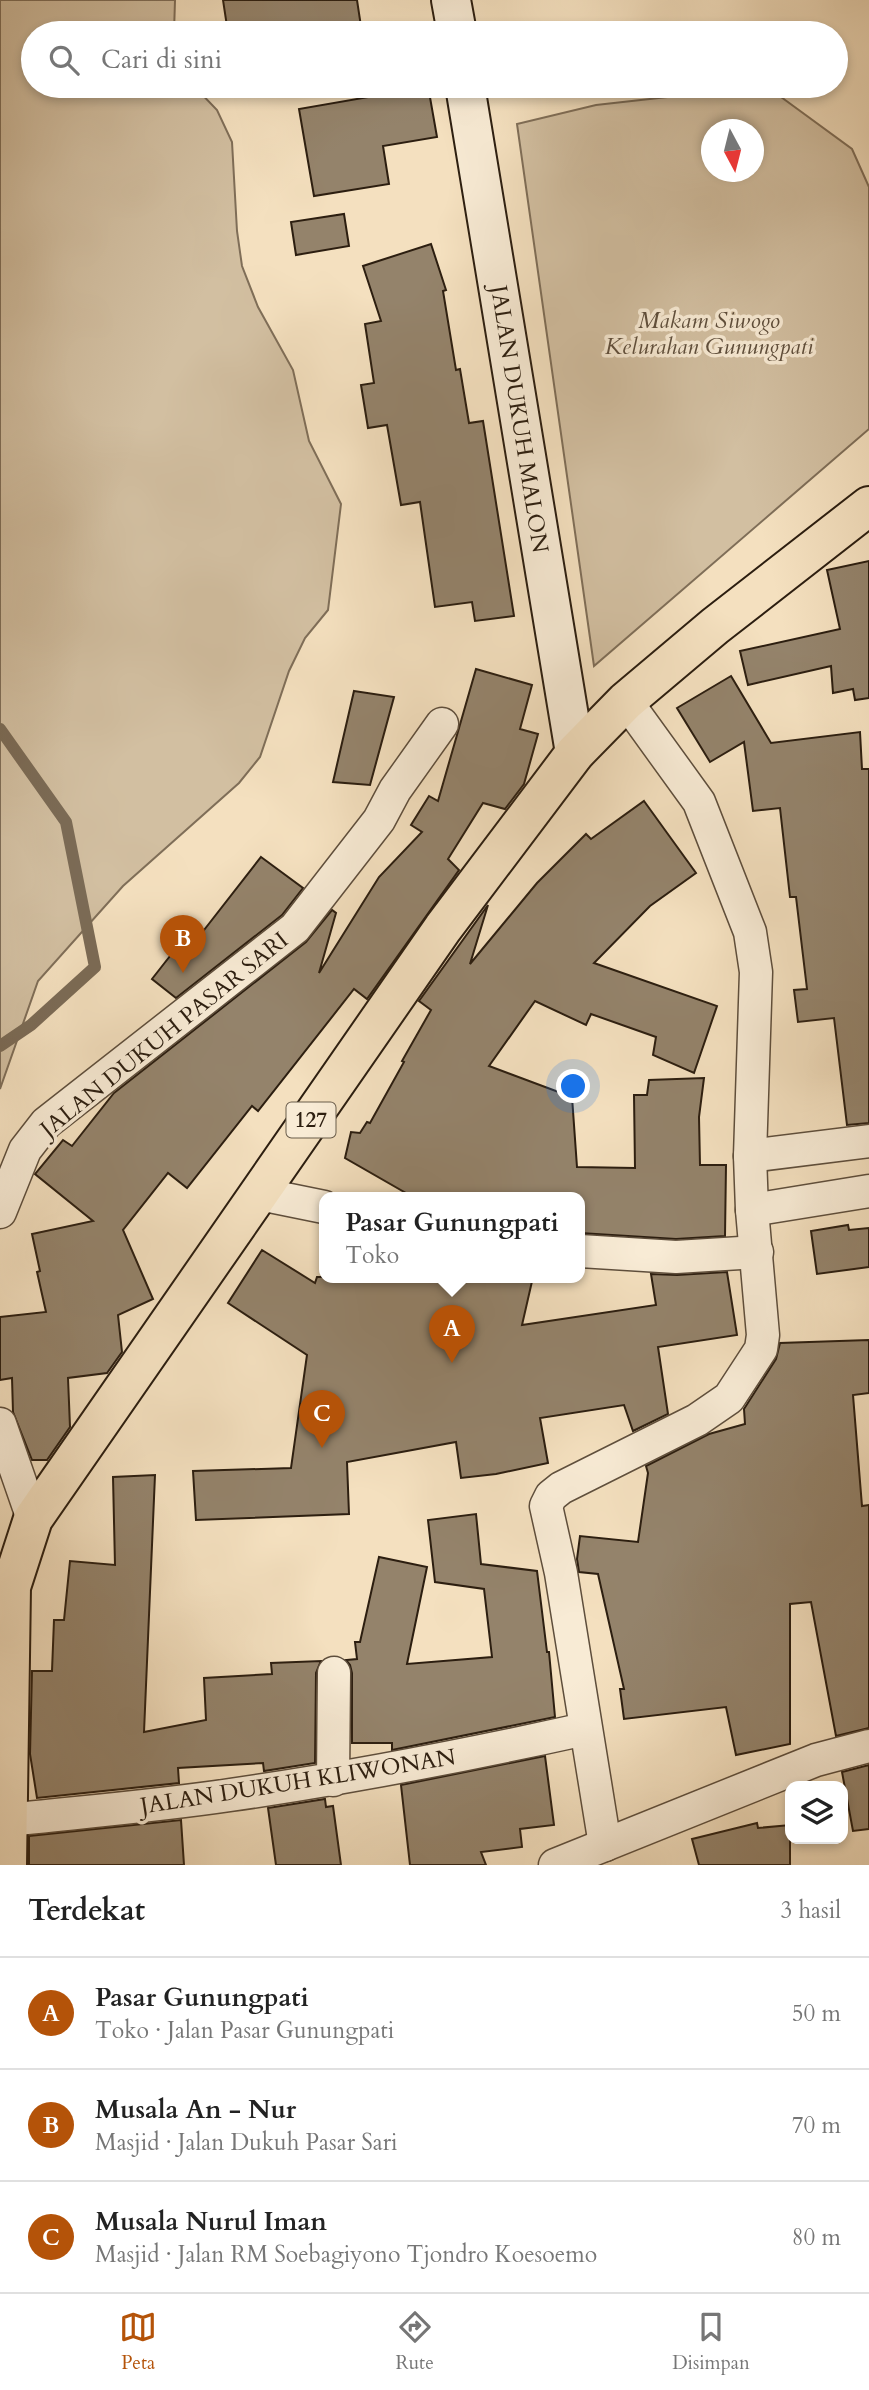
<!DOCTYPE html>
<html lang="id">
<meta charset="utf-8">
<style>
body{margin:0;font-family:Cardo,serif;background:#f6f6f6;color:#222}
.controls{position:absolute;right:21px;bottom:21px;display:grid;overflow:hidden;border-radius:14px;box-shadow:0 4px 10px #0003}
.controls button{width:63px;height:63px;display:grid;place-items:center;padding:0;border:0;border-bottom:2px solid #e0e0e0;background:#fff;color:#222;font:35px sans-serif}
.compass{position:absolute;left:701px;top:119px;width:63px;height:63px;border-radius:50%;background:#fff;box-shadow:0 4px 10px #0003;rotate:173deg}
.you{position:absolute;left:574px;top:1087px;width:24px;height:24px;margin:-18px;border:5px solid #fff;border-radius:50%;background:#1a73e8;box-shadow:0 0 0 10px #1a73e833}
.badge{display:grid;place-items:center;width:46px;height:46px;border-radius:50%;background:#b45309;color:#fff;font-size:23px;font-weight:700}
.pin{position:absolute;translate:-50% -58px;filter:drop-shadow(0 2px 4px #0008)}
.pin::after{content:'';position:absolute;top:37px;width:24px;height:21px;background:inherit;clip-path:polygon(0 0,100% 0,50% 100%)}
.popup{position:absolute;left:319px;top:1192px;width:266px;height:91px;box-sizing:border-box;display:grid;place-content:center;border-radius:14px;background:#fff;filter:drop-shadow(0 2px 5px #0005);font-size:23px;white-space:nowrap;color:#767676}
.popup b{font-size:26px;color:#222}
.popup::after{content:'';position:absolute;left:50%;top:100%;margin-left:-14px;border:14px solid transparent;border-top-color:#fff}
.list{margin:0;padding:0;list-style:none}
h2{display:flex;justify-content:space-between;align-items:center;height:91px;margin:0;padding:0 28px;font-size:30px}
h2 small{font-size:23px;font-weight:400;color:#767676}
.list li{display:grid;grid-template-columns:46px 1fr auto;gap:21px;align-items:center;box-sizing:border-box;height:112px;padding:0 28px;border-top:2px solid #e0e0e0}
.list b{display:block;font-size:26px;white-space:nowrap}
.list p{margin:0;font-size:23px;white-space:nowrap;color:#767676}
.list em{font-size:23px;font-style:normal;color:#767676}
.icon{flex:none;width:38px;height:38px;fill:none;stroke:currentColor;stroke-width:2;stroke-linecap:round;stroke-linejoin:round}
.map{position:relative;flex:none;width:869px;height:1865px;overflow:hidden}
.search{position:absolute;background:#fff;box-shadow:0 4px 10px #0003;left:21px;right:21px;top:21px;height:77px;display:flex;align-items:center;gap:18px;box-sizing:border-box;padding:0 24px;border-radius:38px;color:#767676;font-size:26px}
.sheet{height:427px;background:#fff}
nav{display:flex;justify-content:space-around;align-items:center;box-sizing:border-box;height:98px;border-top:2px solid #e0e0e0;background:#fff;font-size:19px;color:#767676}
nav a{display:grid;justify-items:center;gap:4px}
nav .on{color:#b45309}
.map>svg:first-child{display:block}
</style>
<div class="map">
<svg width="869" height="1865" viewBox="0 0 869 1865">
<rect width="100%" height="100%" fill="#f4e0bf"/>
<filter id="stains"><feTurbulence type="fractalNoise" baseFrequency=".00286" numOctaves="4"/><feColorMatrix values="0 0 0 0 .2 0 0 0 0 .09 0 0 0 0 .02 0 0 0 .5 -.17"/></filter>
<radialGradient id="worn" r=".72"><stop offset=".6" stop-color="#630" stop-opacity="0"/><stop offset="1" stop-color="#630" stop-opacity=".3"/></radialGradient>
<!-- green -->
<g fill="#d2bfa1" stroke="#7f6e58" stroke-width="2" fill-rule="evenodd">
<path d="M0 0H175L174 33H33V86H194L217 110 232 142 237 231 242 266 258 307 293 370 309 441 341 504 328 610 305 638 289 671 260 757 239 783 123 886 38 981 0 1089Z"/>
<path d="M766 86 852 149 869 187V429L594 666 517 124 596 105ZM712 130H754V172H712Z"/>
</g>
<g fill="none" stroke-linecap="round" stroke-linejoin="round">
<!-- stream -->
<path stroke="#7b6b56" stroke-width="12" d="M0 729 66 822 95 967 31 1025 0 1046"/>
</g>
<!-- building -->
<g fill="#94836b" stroke="#2c1e10" stroke-width="2">
<path d="M223 0H357L362 33H312L310 25 256 33H228Z"/>
<path d="M385 86H428L437 137 383 146 389 184 314 196 299 109 386 94Z"/>
<path d="M344 214 349 246 296 255 291 222Z"/>
<path d="M431 244 446 290 443 291 456 370 460 369 469 423 483 421 514 616 475 621 472 602 435 607 420 502 401 505 387 425 368 428 361 385 374 383 365 324 381 321 363 266Z"/>
<path d="M869 561V698L855 700 853 689 833 693 831 666 748 685 740 651 840 629 827 570Z"/>
<path d="M476 669 532 685 520 729 538 734 524 784 505 809 483 803 448 859 459 870 367 999 354 989 258 1111 252 1106 187 1188 168 1173 123 1230 153 1299 118 1315 122 1352 107 1373 68 1378 70 1427 47 1460H32L13 1412 12 1378 0 1380V1317L46 1312 37 1272 40 1271 32 1234 93 1221 35 1174 63 1140 72 1146 114 1093 306 942 332 910 336 913 319 973 379 877 422 832 411 825 429 796 438 801Z"/>
<path d="M731 676 771 743 860 732 862 769H869V1123L847 1125 834 1018 798 1022 794 990 807 989 796 897H790L780 808 753 811 744 742 710 762 677 708Z"/>
<path d="M354 691 394 697 370 785 333 782Z"/>
<path d="M644 801 696 873 650 906 594 963 717 1006 694 1073 653 1055 656 1037 591 1014 586 1025 535 1001 489 1066 572 1097 577 1167 635 1168 634 1095H647L649 1080 704 1078 699 1117 700 1165H726L725 1236 676 1239 580 1233V1197H413L345 1158 351 1132 360 1133 367 1122 370 1123 404 1062 402 1061 431 1010 419 1001 488 905 470 964 537 883 586 834 591 839Z"/>
<path d="M261 857 303 888 282 915 176 998 152 979 181 942 190 948Z"/>
<path d="M848 1225 849 1230 869 1228V1267L817 1274 811 1231Z"/>
<path d="M262 1250 315 1283 317 1277H533L522 1325 656 1305 651 1274 677 1275 727 1272 737 1335 658 1347 668 1414 633 1431 624 1405 540 1418 548 1463 496 1474 461 1478 456 1442 347 1462 349 1514 196 1520 193 1471 291 1468 307 1355 228 1303Z"/>
<path d="M869 1340V1393L853 1395 862 1506 869 1505V1728L836 1736 811 1602 790 1604V1744L736 1755 726 1707 624 1719 620 1689H624L598 1574 579 1572 577 1559 580 1536 638 1542 648 1473 646 1466 709 1434 745 1424 744 1409 776 1359 780 1343Z"/>
<path d="M155 1475 144 1732 206 1720 204 1678 272 1674 271 1663 321 1661 316 1673 315 1763 264 1771 263 1763 178 1768 179 1783 37 1798 30 1754 32 1671H52L54 1620H64L70 1561 115 1565 113 1477Z"/>
<path d="M476 1514 481 1564 537 1571 547 1652H549L555 1717 392 1750V1743H352V1673L350 1665 346 1660 357 1659 355 1642H360L379 1557 427 1567 407 1664 492 1657 484 1589 435 1582 428 1520Z"/>
<path d="M545 1756 554 1825 520 1829 522 1847 481 1852 486 1865H410L401 1785Z"/>
<path d="M869 1765V1829L853 1831 842 1772Z"/>
<path d="M325 1799 326 1807 333 1806 341 1865H276L268 1808Z"/>
<path d="M181 1820 184 1865H29V1836Z"/>
<path d="M757 1823 758 1828 790 1825V1865H699L692 1839Z"/>
</g>
<g fill="none" stroke-linecap="round" stroke-linejoin="round">
<defs>
<g id="street">
<path d="M750 1156 869 1141"/>
<path d="M260 1194 324 1207"/>
<path d="M752 1210 869 1191"/>
<path d="M0 1212 25 1150 46 1123 295 928 379 820 395 790 442 724"/>
<path d="M580 1251 676 1257 757 1252"/>
<path d="M0 1424 33 1519"/>
<path d="M333 1780 334 1673"/>
<path d="M8 1820C82 1812 156 1806 230 1795 349 1778 467 1755 585 1729"/>
<path d="M605 1845 561 1573 546 1506 551 1496 561 1488 697 1420 729 1398 761 1349 763 1335 752 1210 750 1156 756 972 750 932 699 802 626 701"/>
<path d="M555 1865 816 1760 869 1746"/>
</g>
<g id="secondary">
<path d="M451 0 457 33"/>
<path d="M465 86 575 753"/>
</g>
<path id="primary" d="M7 1865 11 1587 33 1519 443 928 575 753 626 701 715 626 869 506"/>
</defs>
<!-- street casing -->
<use href="#street" stroke="#5e4e3c" stroke-width="35"/>
<!-- secondary casing -->
<use href="#secondary" stroke="#2c1e10" stroke-width="42"/>
<!-- primary casing -->
<use href="#primary" stroke="#2c1e10" stroke-width="42"/>
<!-- street -->
<use href="#street" stroke="#f8ebd5" stroke-width="32"/>
<!-- secondary -->
<use href="#secondary" stroke="#f8ebd5" stroke-width="38"/>
<!-- primary -->
<use href="#primary" stroke="#f4e0bf" stroke-width="38"/>
</g>
<g text-anchor="middle" stroke-width="7" stroke-linejoin="round" paint-order="stroke">
<!-- shield labels -->
<rect fill="#f8ebd5" stroke="#695c4b" stroke-width="2" x="286.5" y="1102.5" width="49" height="35" rx="5"/>
<g font-size="21" font-weight="bold" fill="#2c1e10">
<text x="311" y="1127">127</text>
</g>
<!-- park labels -->
<g font-size="23" font-style="italic" fill="#5e4e3c" stroke="#f8ebd5">
<text x="709" y="328">Makam Siwogo<tspan x="709" dy="26">Kelurahan Gunungpati</tspan></text>
</g>
<!-- street labels -->
<g font-size="23" fill="#2c1e10" stroke="#f8ebd5">
<text transform="translate(520 419) rotate(81)" y="8">JALAN DUKUH MALON</text>
<text transform="translate(164 1034) rotate(-39)" y="8">JALAN DUKUH PASAR SARI</text>
<text transform="translate(298 1781) rotate(-9)" y="8">JALAN DUKUH KLIWONAN</text>
</g>
</g>
<rect width="100%" height="100%" filter="url(#stains)"/>
<rect width="100%" height="100%" fill="url(#worn)"/>
</svg>
<div class="controls">
<button><svg class="icon" aria-label="layers" viewBox="0 0 24 24"><path d="M12 4l9 5-9 5-9-5zM3 14l9 5 9-5"/></svg></button>
</div>
<svg class="compass" viewBox="-18 -18 36 36"><path d="M0-13l5 13h-10z" fill="#e53935"/><path d="M0 13l5-13h-10z" fill="#767676"/></svg>
<div class="you"></div>
<div class="pin badge" style="left:452px;top:1363px">A</div>
<div class="popup"><b>Pasar Gunungpati</b>Toko</div>
<div class="pin badge" style="left:183px;top:973px">B</div>
<div class="pin badge" style="left:322px;top:1448px">C</div>
<div class="search"><svg class="icon" aria-label="search" viewBox="0 0 24 24"><circle cx="10" cy="10" r="6"/><path d="M15 15l6 6"/></svg>Cari di sini</div>
</div>
<section class="sheet">
<h2>Terdekat<small>3 hasil</small></h2>
<ul class="list">
<li><span class="badge">A</span><div><b>Pasar Gunungpati</b><p>Toko · Jalan Pasar Gunungpati</p></div><em>50 m</em></li>
<li><span class="badge">B</span><div><b>Musala An - Nur</b><p>Masjid · Jalan Dukuh Pasar Sari</p></div><em>70 m</em></li>
<li><span class="badge">C</span><div><b>Musala Nurul Iman</b><p>Masjid · Jalan RM Soebagiyono Tjondro Koesoemo</p></div><em>80 m</em></li>
</ul>
</section>
<nav>
<a class="on"><svg class="icon" aria-label="map" viewBox="0 0 24 24"><path d="M3 6l6-2 6 2 6-2v14l-6 2-6-2-6 2zM9 4v14M15 6v14"/></svg>Peta</a>
<a><svg class="icon" aria-label="directions" viewBox="0 0 24 24"><path d="M12 3l9 9-9 9-9-9zM9 14v-3h6M13 9l2 2-2 2"/></svg>Rute</a>
<a><svg class="icon" aria-label="saved" viewBox="0 0 24 24"><path d="M7 4h10v16l-5-4-5 4z"/></svg>Disimpan</a>
</nav>
